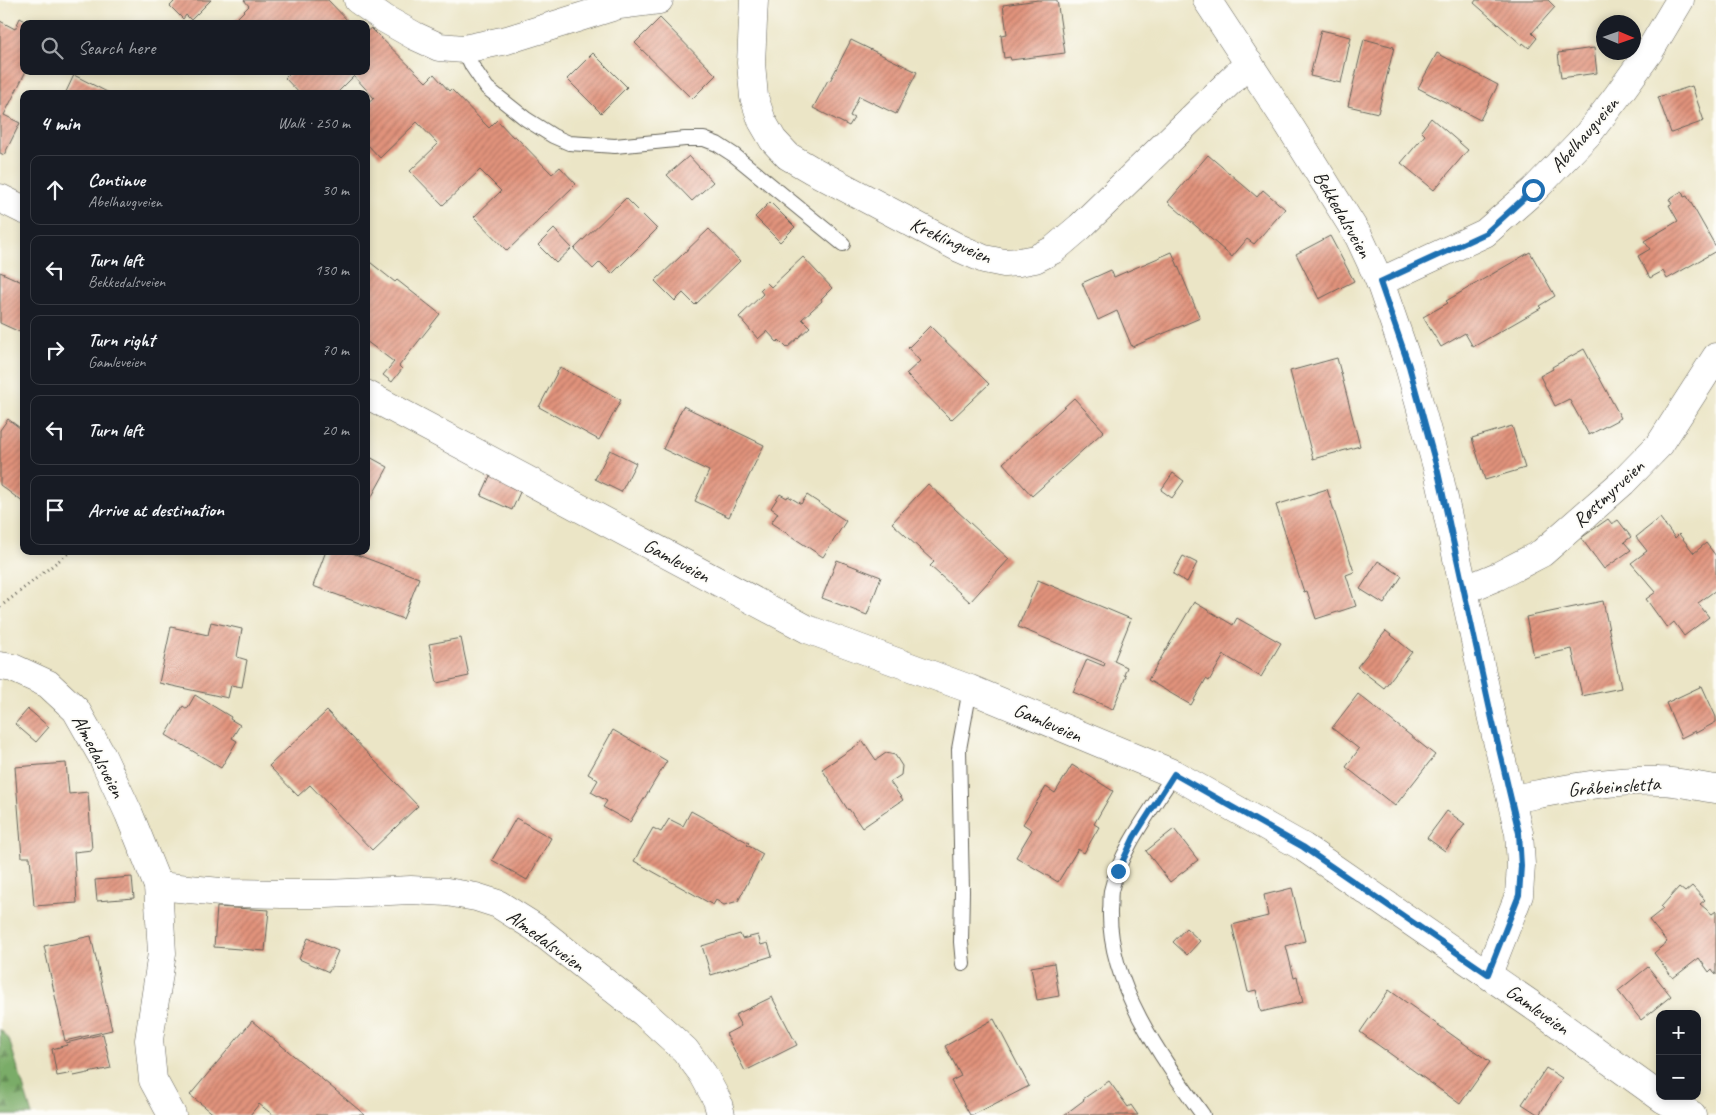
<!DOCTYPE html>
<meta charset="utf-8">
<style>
body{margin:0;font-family:Caveat,sans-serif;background:#242831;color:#f1f3f6}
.controls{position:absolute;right:15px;bottom:15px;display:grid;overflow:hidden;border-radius:10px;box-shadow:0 2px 8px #0003}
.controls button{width:45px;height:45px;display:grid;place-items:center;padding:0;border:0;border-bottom:1px solid #363941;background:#171b24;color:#f1f3f6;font:25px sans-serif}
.compass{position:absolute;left:1596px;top:15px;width:45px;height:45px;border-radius:50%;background:#171b24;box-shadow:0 2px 8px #0003;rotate:92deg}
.stop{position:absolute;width:15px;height:15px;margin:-11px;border:4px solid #1f6fb2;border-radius:50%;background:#fff}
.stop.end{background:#1f6fb2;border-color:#fff;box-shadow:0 1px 5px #0008}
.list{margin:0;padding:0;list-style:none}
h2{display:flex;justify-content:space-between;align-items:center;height:65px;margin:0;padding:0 20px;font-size:21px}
h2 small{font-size:16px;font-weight:400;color:#9ea1a6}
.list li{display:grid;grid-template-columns:32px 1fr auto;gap:15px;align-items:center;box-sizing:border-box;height:70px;margin:0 10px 10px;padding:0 10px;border:1px solid #363941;border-radius:10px}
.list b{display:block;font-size:19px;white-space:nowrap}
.list p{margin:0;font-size:16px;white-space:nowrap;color:#9ea1a6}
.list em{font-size:16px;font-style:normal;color:#9ea1a6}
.icon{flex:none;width:28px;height:28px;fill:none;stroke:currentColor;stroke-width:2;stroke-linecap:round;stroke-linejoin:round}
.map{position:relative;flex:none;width:1716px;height:1115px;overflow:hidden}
.search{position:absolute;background:#171b24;box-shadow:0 2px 8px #0003;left:20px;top:20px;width:350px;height:55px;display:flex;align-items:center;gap:12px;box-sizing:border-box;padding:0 18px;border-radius:10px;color:#9ea1a6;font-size:19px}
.panel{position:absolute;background:#171b24;box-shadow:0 2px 8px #0003;left:20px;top:90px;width:350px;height:465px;border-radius:10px}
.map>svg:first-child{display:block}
</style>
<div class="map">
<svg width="1716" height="1115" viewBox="0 0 1716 1115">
<defs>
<pattern id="forest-firs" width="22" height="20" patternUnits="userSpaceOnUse" patternTransform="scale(1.25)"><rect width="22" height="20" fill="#7aac67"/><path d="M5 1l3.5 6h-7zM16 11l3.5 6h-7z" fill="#638b54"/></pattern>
<pattern id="building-hatch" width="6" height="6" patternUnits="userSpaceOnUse" patternTransform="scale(1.25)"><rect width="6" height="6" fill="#e1937c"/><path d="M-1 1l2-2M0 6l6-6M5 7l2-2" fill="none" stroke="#b67765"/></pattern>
</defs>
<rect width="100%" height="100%" fill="#fdfcf7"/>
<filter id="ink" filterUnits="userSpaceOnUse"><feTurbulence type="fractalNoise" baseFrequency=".02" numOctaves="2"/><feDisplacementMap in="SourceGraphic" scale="10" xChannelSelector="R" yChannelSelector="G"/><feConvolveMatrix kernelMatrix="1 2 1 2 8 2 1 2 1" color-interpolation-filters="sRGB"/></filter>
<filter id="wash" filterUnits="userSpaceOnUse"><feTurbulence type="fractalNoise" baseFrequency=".0096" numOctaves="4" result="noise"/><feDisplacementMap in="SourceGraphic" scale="20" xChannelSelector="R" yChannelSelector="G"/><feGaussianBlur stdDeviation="1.12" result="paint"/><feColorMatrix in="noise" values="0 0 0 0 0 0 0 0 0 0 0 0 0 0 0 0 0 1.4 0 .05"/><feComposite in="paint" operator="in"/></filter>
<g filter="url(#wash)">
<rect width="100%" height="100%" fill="#ebe5c6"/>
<!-- forest -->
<path fill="url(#forest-firs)" stroke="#4b6442" d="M0 1029 9 1039 32 1115H0Z"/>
<g id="blocks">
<!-- building -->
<g fill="url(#building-hatch)">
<path d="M172 0H211L191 20 186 15 183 19 170 6 174 2Z"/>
<path d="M244 0H328L351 24H231L249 6Z"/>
<path d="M1038 0H1057L1065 53 1011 60 1010 57 1004 58 1001 35 1007 34 1003 5Z"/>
<path d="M1476 0H1548L1555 7 1532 33 1537 38 1529 48 1523 43 1522 45 1474 3Z"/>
<path d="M20 18 31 24H24V71H26L4 115 20 123 4 155 0 153V21L15 29Z"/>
<path d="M660 18 716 75 692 99 635 43Z"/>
<path d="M371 28 426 82 434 74 449 91 451 89 489 128 497 120 513 137 515 136 552 174 560 167 576 184 507 251 474 217 501 191 480 170 443 205 410 171 438 144 417 122 380 158 366 143V105L374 98 354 76 336 94H300L285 78 292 71H366V32Z"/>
<path d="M1321 30 1351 37 1341 83 1310 76Z"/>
<path d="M1364 39 1394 47 1378 113 1348 106Z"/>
<path d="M851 40 917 72 896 114 859 96 850 116 854 118 849 126 813 108 828 80 830 81Z"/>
<path d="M1594 48 1597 73 1561 78 1558 53Z"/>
<path d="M593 53 627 87 601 113 567 79Z"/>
<path d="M1437 53 1498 85 1480 120 1418 88Z"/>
<path d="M74 75 111 94H65Z"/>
<path d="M1692 86 1704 121 1671 133 1658 97Z"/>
<path d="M1431 118 1468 150 1434 190 1401 163 1425 135 1421 131Z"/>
<path d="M1208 155 1257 197 1263 190 1285 209 1254 244 1247 239 1232 257 1168 202Z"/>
<path d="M689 156 713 182 692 201 667 175Z"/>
<path d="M1682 191 1684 197 1687 196 1716 247V251L1667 279 1663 271 1650 278 1638 256 1650 249 1644 241 1678 221 1669 205 1672 204 1669 199Z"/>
<path d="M626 198 657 229 612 274 600 262 593 269 574 249Z"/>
<path d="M770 202 795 227 780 242 755 217Z"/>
<path d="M554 229 572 248 556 263 538 245Z"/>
<path d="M709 229 740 261 695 305 683 293 675 301 655 281Z"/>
<path d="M1330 236 1354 281 1319 299 1296 254Z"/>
<path d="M1172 252 1200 318 1132 347 1117 311 1098 320 1082 283 1111 270 1114 277Z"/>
<path d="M1530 252 1555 296 1539 306 1541 308 1473 347 1465 333 1441 347 1423 317 1448 303 1446 301Z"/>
<path d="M803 257 832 288 821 299 822 301 802 319 810 327 787 348 779 340 777 342 767 331 758 339 739 317 763 294 760 290 767 283 771 287Z"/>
<path d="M366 259 395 282 397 280 440 314 399 366 402 369 392 382 383 375 394 362 366 341Z"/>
<path d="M0 272 24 283V334L0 323Z"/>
<path d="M930 326 989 384 951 420 906 374 920 361 908 348Z"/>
<path d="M1584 349 1621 418 1589 435 1569 399 1555 406 1540 376 1553 369 1552 367Z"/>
<path d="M1337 358 1360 446 1313 459 1290 371Z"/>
<path d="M560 367 621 400 599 440 539 407Z"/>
<path d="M1074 398 1104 431 1032 496 1003 463Z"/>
<path d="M683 406 764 445 729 517 695 501 709 471 663 449Z"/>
<path d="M8 419 24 431V503L0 485V430Z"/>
<path d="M1512 426 1525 468 1485 480 1472 438Z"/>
<path d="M610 450 636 463 621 492 595 479Z"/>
<path d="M366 455 388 467 371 498 366 495Z"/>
<path d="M1173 473 1184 481 1172 498 1161 490Z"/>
<path d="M490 476 521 490 512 510 481 496Z"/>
<path d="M928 484 1009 559 970 602 930 566 934 562 892 523Z"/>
<path d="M1327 489 1354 572 1346 575 1356 606 1316 619 1307 591 1304 592 1276 505Z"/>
<path d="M780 494 787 498 788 496 801 504 807 495 846 521 823 557 771 523 778 513 771 508Z"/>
<path d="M1660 518 1675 538 1679 534 1694 553 1706 543 1716 556V590L1698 603 1709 617 1684 636 1674 622 1667 628 1646 599 1656 592 1631 563 1647 551 1636 537Z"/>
<path d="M1608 519 1612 524 1618 520 1631 537 1624 542 1631 550 1604 569 1581 538Z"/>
<path d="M326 551H347L419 578 403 619 313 586Z"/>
<path d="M1183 556 1197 563 1187 582 1173 574Z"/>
<path d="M837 560 881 577 867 615 822 598Z"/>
<path d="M1378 561 1402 576 1384 604 1360 589Z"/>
<path d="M1038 580 1131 619 1114 661 1127 667 1124 675 1126 676 1113 709 1073 692 1087 659 1104 666 1105 663 1018 627Z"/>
<path d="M1603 601 1621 688 1582 696 1572 649 1534 657 1526 617Z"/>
<path d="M1194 602 1233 625 1237 618 1281 643 1261 677 1224 655 1209 681 1206 679 1191 705 1148 680Z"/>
<path d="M211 622 242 629 237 657 247 660 242 687 231 685 228 698 159 683 171 627 208 635Z"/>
<path d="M1386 631 1412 652 1384 688 1357 667Z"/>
<path d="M461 638 469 676 437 683 429 644Z"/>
<path d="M1702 686 1716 717V722L1696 733 1695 731 1681 738 1666 703Z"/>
<path d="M1358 694 1435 755 1395 806 1346 767 1359 749 1332 728Z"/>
<path d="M195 695 231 717 230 719 240 725 232 738 237 741 221 768 166 735 183 706 187 709Z"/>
<path d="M28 709 49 727 36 742 15 724Z"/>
<path d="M327 711 418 806 372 850 310 785 298 796 269 766Z"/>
<path d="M613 730 667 761 630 822 603 807 607 801 591 792 598 780 588 774Z"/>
<path d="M863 741 876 760 886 753 895 755 902 766 901 775 890 782 903 800 862 828 849 809 848 810 822 769Z"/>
<path d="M66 763 69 794 88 792 92 850 74 852 77 903 34 906 30 857H22L15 767Z"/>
<path d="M1072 765 1113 791 1094 824 1099 827 1084 853 1078 849 1058 882 1016 857 1032 830 1023 824 1046 787 1055 793Z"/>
<path d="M691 811 749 843 747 845 763 854 738 901 724 905 716 900 713 905 634 861 653 828 661 832 669 819 683 826Z"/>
<path d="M1447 811 1465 824 1445 851 1427 838Z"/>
<path d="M516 818 551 838 527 880 492 860Z"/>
<path d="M1174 829 1198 860 1170 882 1146 851Z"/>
<path d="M132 877 134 898 97 901 95 880Z"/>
<path d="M1692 886 1705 900 1700 904 1712 914 1716 911V975L1712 969 1709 972 1699 958 1673 978 1654 953 1667 942 1649 920 1663 909 1661 907 1679 887 1685 892Z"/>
<path d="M1292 888 1305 941 1286 946 1294 978 1297 977 1303 1002 1261 1012 1256 990 1248 992 1232 925 1268 916 1264 895Z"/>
<path d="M217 907 269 910 265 951 214 947Z"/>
<path d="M1186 928 1200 941 1187 955 1173 942Z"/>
<path d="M740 934 742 939 758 935 761 945 768 943 772 956 711 975 702 946Z"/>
<path d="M91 936 112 1030 65 1041 44 946Z"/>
<path d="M308 938 338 951 329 972 299 959Z"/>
<path d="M1054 963 1059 996 1037 1000 1031 967Z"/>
<path d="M1648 967 1671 996 1641 1020 1618 991Z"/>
<path d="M1389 990 1490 1062 1460 1104 1360 1032Z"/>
<path d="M772 997 797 1045 745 1071 726 1034 741 1026 735 1015Z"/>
<path d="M994 1019 1029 1086 973 1115H970L951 1081 961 1076 945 1046Z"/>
<path d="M252 1021 365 1115H273L259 1104 250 1115H215L190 1095Z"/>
<path d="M103 1034 111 1068 74 1076 73 1073 57 1076 52 1049 67 1045 66 1043Z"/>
<path d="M1546 1068 1562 1078 1539 1115 1522 1104Z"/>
<path d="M1109 1081 1128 1107 1131 1105 1138 1115H1064L1084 1100 1083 1099Z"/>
</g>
</g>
</g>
<g filter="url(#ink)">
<use href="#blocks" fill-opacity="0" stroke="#646258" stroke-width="1"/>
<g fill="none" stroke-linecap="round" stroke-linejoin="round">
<defs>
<g id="service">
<path d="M464 49 472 66 487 88 526 119 553 136 569 143 615 146 685 139H704L717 144 734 155 843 244"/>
<path d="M1174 774C1151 811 1121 848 1111 891 1110 897 1111 904 1110 910 1108 984 1161 1057 1203 1115"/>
<path d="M963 964 961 942 962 891 959 749 970 689"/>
</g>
<g id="minor">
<path d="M358 0 385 19 415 36 439 47 464 49 507 40 619 5 659 0"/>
<path d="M754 0 751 63 754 97 762 121 773 140 788 156 812 170 959 248 984 259 1004 263 1019 262 1035 259 1053 250 1080 227 1249 63"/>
<path d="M1207 0 1289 125 1359 237 1380 282 1409 366 1438 471 1492 719 1519 833 1521 865 1519 895 1488 974"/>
<path d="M0 198 24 210"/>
<path d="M1380 282 1485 233 1533 191 1588 134 1618 95 1649 52 1680 0"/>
<path d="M366 394 807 629 970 689 1174 774 1303 847 1542 1012 1663 1099 1692 1115"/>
<path d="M1464 590 1498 576 1542 553 1623 482 1660 444 1716 357"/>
<path d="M0 666 13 668 48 684 76 710 102 756 129 814 158 886 162 953 149 1040 153 1080 172 1115"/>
<path d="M1512 799C1561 790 1609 779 1659 781 1678 781 1697 787 1716 789"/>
<path d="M158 886 231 893 282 894H327L411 890 447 892 476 897 498 904 536 928 644 1013 685 1050 703 1074 717 1100 721 1115"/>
</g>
</defs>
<!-- service casing -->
<use href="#service" stroke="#646258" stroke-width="16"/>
<!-- minor casing -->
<use href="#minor" stroke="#646258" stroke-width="29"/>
<!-- path -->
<path stroke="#646258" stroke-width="3" stroke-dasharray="1 4" stroke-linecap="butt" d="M0 607 71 551"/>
<!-- service -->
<use href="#service" stroke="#fff" stroke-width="14"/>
<!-- minor -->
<use href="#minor" stroke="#fff" stroke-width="28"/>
</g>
</g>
<g fill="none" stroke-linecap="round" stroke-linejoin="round" filter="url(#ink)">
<!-- route -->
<path stroke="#1f6fb2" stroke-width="6" d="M1118 871 1134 837 1174 774 1303 847 1488 974 1519 895 1521 866 1519 833 1492 719 1438 472 1409 366 1380 282 1486 233 1533 190"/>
</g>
<g text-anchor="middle" stroke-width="4" stroke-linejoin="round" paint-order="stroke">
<!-- street labels -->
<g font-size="20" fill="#1c1c1c" stroke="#fdfcf7">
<text transform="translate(1584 134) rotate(-49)" y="7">Abelhaugveien</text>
<text transform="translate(1343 214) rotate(60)" y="7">Bekkedalsveien</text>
<text transform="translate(951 240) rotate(24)" y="7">Kreklingveien</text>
<text transform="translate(1608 493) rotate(-43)" y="7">Røstmyrveien</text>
<text transform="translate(677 560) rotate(28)" y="7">Gamleveien</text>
<text transform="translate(1048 722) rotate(23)" y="7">Gamleveien</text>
<text transform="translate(99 756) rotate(62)" y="7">Almedalsveien</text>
<text transform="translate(1614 786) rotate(-4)" y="7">Gråbeinsletta</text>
<text transform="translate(546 940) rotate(36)" y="7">Almedalsveien</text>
<text transform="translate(1538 1009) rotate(35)" y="7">Gamleveien</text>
</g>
</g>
</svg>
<div class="controls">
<button>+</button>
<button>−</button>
</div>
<svg class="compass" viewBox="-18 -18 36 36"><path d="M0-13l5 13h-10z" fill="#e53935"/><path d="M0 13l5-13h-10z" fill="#9ea1a6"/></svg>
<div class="stop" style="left:1533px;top:190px"></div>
<div class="stop end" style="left:1118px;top:871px"></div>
<div class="search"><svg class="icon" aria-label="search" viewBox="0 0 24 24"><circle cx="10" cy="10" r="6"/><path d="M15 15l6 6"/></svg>Search here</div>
<section class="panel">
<h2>4 min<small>Walk · 250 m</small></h2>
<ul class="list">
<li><svg class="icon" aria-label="ahead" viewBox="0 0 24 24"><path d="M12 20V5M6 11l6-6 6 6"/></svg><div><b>Continue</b><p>Abelhaugveien</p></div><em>30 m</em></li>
<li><svg class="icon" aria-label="left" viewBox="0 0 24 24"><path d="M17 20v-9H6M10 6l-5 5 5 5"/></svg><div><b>Turn left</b><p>Bekkedalsveien</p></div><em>130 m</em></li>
<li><svg class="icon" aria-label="right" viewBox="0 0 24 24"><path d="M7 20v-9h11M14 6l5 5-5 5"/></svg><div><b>Turn right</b><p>Gamleveien</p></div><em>70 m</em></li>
<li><svg class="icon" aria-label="left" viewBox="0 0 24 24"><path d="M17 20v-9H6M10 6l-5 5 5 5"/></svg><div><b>Turn left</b></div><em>20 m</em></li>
<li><svg class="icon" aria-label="arrive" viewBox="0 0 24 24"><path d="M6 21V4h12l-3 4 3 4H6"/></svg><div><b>Arrive at destination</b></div></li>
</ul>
</section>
</div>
